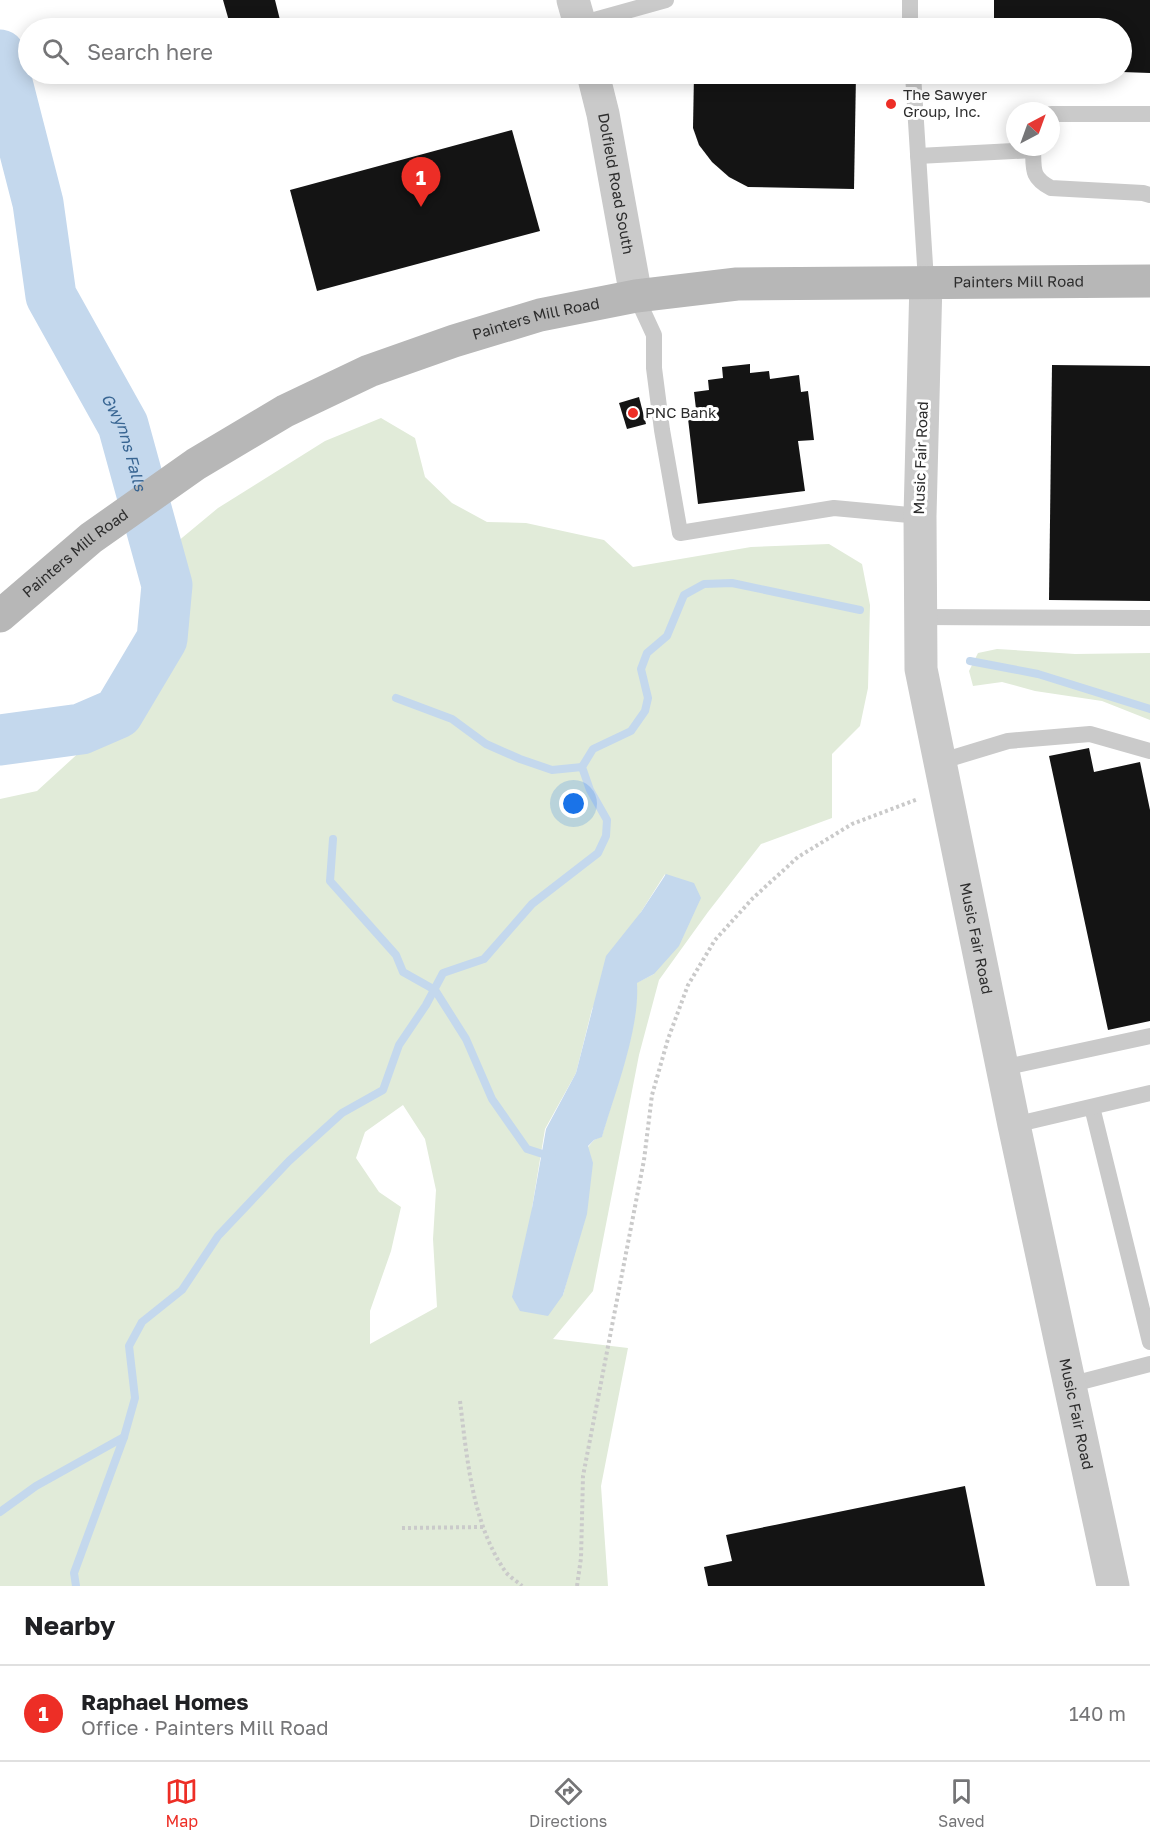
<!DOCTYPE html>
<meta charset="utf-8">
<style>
body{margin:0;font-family:"Golos Text",sans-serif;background:#f6f6f6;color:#202124}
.compass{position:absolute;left:1006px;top:102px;width:54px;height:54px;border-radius:50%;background:#fff;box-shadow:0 3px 15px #0003;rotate:41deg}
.you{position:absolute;left:574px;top:804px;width:21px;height:21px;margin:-15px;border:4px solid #fff;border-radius:50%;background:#1a73e8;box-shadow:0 0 0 9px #1a73e833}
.badge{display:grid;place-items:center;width:39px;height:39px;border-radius:50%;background:#ed2e26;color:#fff;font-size:20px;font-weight:700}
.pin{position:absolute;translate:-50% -50px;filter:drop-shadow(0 2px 3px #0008)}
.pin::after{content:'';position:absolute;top:32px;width:21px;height:18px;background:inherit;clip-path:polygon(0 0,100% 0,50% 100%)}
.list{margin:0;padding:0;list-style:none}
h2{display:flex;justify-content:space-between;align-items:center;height:78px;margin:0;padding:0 24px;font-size:26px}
h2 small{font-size:20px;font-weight:400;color:#757577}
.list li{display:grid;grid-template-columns:39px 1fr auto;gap:18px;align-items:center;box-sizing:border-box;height:96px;padding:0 24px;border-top:2px solid #e0e0e0}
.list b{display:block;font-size:22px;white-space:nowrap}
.list p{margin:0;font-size:20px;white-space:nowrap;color:#757577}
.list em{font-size:20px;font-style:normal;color:#757577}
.icon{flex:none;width:33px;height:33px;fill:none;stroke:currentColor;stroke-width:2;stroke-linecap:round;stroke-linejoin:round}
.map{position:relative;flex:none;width:1150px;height:1586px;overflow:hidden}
.search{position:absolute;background:#fff;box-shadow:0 3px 15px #0003;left:18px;right:18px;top:18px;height:66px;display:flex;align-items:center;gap:15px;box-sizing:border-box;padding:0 21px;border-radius:33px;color:#757577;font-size:22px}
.sheet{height:174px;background:#fff}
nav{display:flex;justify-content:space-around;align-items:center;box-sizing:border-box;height:84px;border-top:2px solid #e0e0e0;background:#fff;font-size:16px;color:#757577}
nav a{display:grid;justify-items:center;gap:3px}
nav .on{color:#ed2e26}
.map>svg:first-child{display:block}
</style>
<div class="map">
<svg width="1150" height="1586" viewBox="0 0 1150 1586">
<rect width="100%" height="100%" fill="#fff"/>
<!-- green -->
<g fill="#e1ebd9" fill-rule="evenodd">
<path d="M381 418 415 438 425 477 452 503 487 522 526 523 604 540 633 567 751 547 829 544 862 564 870 605 868 688 860 726 832 754V818L761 844 708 912 659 980 639 1055 593 1291 553 1339 628 1348 601 1486 608 1586H0V799L37 791 153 685 174 652 171 547 218 508 325 441ZM665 874 654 974 636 983C640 1028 614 1092 602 1136L594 1140 588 1147 570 1269 563 1295 532 1208 545 1129 576 1073 592 1009 641 912ZM403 1105 425 1139 436 1190 433 1239 437 1307 370 1344V1311L391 1251 401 1207 379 1192 356 1158 365 1132Z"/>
<path d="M997 649 1075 654 1150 653V720L1102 701 1035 691 1002 682 973 686 969 671 978 653Z"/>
</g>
<!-- water -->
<path fill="#c4d8ed" d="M666 874 694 883 701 898 679 946 654 974 637 983C640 1029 615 1092 602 1137L594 1140 588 1146 593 1163 587 1214 563 1295 548 1316 520 1311 512 1297 532 1208 546 1129 576 1073 606 956 641 912Z"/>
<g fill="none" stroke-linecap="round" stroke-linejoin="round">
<!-- stream -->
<g stroke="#c4d8ed" stroke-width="8">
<path d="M970 661 1038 674 1150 709"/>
<path d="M396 698 452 719 486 744 520 759 552 770 582 767"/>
<path d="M333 839 330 881 396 955 403 972 435 990 466 1039 492 1099 527 1149 552 1157"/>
<path d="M0 1512 36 1486 124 1437"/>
<path d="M76 1586 74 1573 124 1437 135 1398 129 1346 142 1322 182 1290 218 1236 289 1161 342 1113 383 1090 399 1045 426 1005 443 973 484 959 532 904 598 853 606 836 607 820 590 790 582 767 593 749 631 731 645 711 648 698 641 669 647 653 667 636 684 595 704 584 732 583 860 610"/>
</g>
<!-- river -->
<path stroke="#c4d8ed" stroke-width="51" id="s1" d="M0 55 38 203 51 296 123 425 167 585 162 639 118 713 81 729 0 740"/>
</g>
<!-- building -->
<g fill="#141414">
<path d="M223 0H275L282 28H231Z"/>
<path d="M994 0H1150V73L1122 72V28H994Z"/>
<path d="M694 22 856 25V28H694Z"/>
<path d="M694 74H856L854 189 748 187 729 177 712 162 699 145 693 128Z"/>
<path d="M512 130 540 231 317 291 290 190Z"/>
<path d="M750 364V373L769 371 770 379 799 375 801 392 808 391 814 440 798 441 805 491 698 504 687 410 696 409 694 392 709 390 708 380 723 378 722 367Z"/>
<path d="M1052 365 1150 366V601L1049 600Z"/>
<path d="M639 397 646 424 627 429 619 403Z"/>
<path d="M1089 748 1094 772 1140 762 1150 810V1021L1108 1030 1049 756Z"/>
<path d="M965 1486 985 1586H708L704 1567 732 1561 726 1535Z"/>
</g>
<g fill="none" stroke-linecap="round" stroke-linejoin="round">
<!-- path -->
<g stroke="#cacaca" stroke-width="4" stroke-dasharray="3 3" stroke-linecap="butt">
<path d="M460 1401C467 1458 472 1523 505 1571 509 1577 517 1581 522 1586"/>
<path d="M402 1528 484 1527"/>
<path d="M577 1586 581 1558 583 1476 644 1160 652 1095 668 1039 688 985 715 940 753 898 798 857 852 824 918 799"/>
</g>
<!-- service -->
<g stroke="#cacaca" stroke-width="16">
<path d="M580 24 666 0"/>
<path d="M910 28V0"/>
<path d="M913 74 926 281"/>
<path d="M1051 114H1150"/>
<path d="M1033 147C1034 168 1030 177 1051 188L1143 193 1150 195"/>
<path d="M918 156 1034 150"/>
<path d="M636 296 654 335V368L662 430 680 533 834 508 920 516"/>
<path d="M919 617 1150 618"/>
<path d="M939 762 1008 741 1090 734 1150 751"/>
<path d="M1002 1068 1150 1036"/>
<path d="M1092 1107 1150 1342"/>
<path d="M1014 1125 1150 1093"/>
<path d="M1069 1385 1150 1364"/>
</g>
<!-- minor -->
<g stroke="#cacaca" stroke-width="33">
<path d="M573 0 581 28"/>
<path id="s2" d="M593 74 603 114 636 296"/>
<path id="s3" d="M926 281 920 516 921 669 1014 1125 1113 1586"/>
</g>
<!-- secondary -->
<path stroke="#b7b7b7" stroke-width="33" id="s4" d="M0 616 91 538 196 464 285 411 369 371 454 341 540 315 636 296 737 284 1150 281"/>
</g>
<!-- markers -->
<g fill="#ed2e26" stroke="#fff" stroke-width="2">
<circle cx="891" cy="104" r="6"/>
<circle cx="633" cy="413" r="6"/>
</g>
<g text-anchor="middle" stroke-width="6" stroke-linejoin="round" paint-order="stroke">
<!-- poi labels -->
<g font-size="15" fill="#2d2d2d" stroke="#fff" text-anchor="start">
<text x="903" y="100">The Sawyer<tspan x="903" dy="17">Group, Inc.</tspan></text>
<text x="645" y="418">PNC Bank</text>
</g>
<!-- street labels -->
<g font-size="15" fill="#2d2d2d" stroke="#fff">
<text dy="5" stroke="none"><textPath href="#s2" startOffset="112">Dolfield Road South</textPath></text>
<text dy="5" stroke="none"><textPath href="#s4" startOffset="1106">Painters Mill Road</textPath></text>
<text dy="5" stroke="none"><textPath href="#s4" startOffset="620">Painters Mill Road</textPath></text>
<text transform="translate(921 458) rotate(-88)" y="5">Music Fair Road</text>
<text dy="5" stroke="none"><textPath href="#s4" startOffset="98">Painters Mill Road</textPath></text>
<text dy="5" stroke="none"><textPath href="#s3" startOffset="663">Music Fair Road</textPath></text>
<text dy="5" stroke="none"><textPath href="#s3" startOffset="1149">Music Fair Road</textPath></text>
</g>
<!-- water labels -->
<g font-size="16" font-style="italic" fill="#386592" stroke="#fff">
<text dy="6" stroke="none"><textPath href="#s1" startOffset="411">Gwynns Falls</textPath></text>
</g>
</g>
</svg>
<svg class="compass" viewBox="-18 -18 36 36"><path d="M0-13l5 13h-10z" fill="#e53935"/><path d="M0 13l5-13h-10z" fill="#757577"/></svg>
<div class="you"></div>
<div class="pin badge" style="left:421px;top:207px">1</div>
<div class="search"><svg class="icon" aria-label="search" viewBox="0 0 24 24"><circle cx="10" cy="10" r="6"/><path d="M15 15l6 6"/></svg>Search here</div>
</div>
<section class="sheet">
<h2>Nearby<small></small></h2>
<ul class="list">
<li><span class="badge">1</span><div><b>Raphael Homes</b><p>Office · Painters Mill Road</p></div><em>140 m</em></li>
</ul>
</section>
<nav>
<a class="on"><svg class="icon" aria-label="map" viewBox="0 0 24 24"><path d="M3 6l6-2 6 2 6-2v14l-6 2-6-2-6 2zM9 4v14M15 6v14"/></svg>Map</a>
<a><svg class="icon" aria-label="directions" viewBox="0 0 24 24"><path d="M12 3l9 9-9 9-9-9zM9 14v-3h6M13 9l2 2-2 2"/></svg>Directions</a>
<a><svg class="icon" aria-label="saved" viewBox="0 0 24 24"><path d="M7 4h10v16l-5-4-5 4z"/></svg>Saved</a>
</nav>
